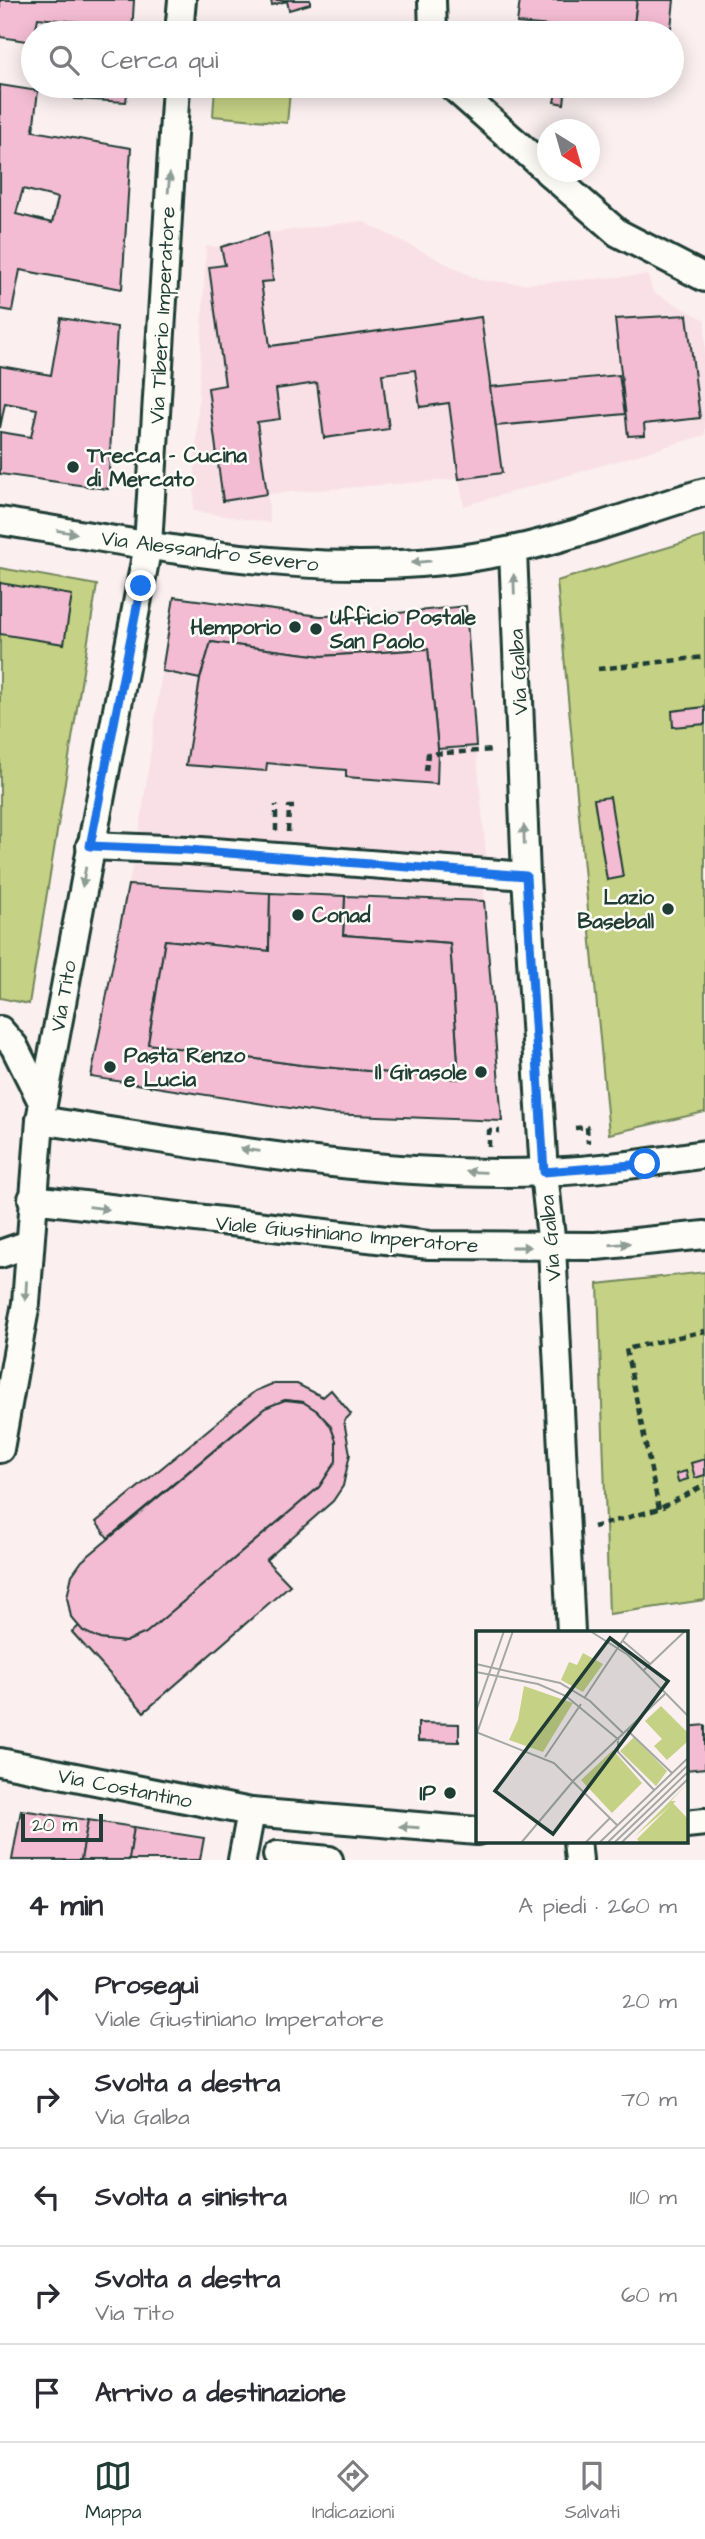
<!DOCTYPE html>
<html lang="it">
<meta charset="utf-8">
<style>
body{margin:0;font-family:"Architects Daughter",sans-serif;background:#f7f7f7;color:#2b2b33}
.compass{position:absolute;left:537px;top:119px;width:63px;height:63px;border-radius:50%;background:#fff;box-shadow:0 4px 18px #0003;rotate:143deg}
.scale{position:absolute;left:21px;bottom:18px;width:82px;box-sizing:border-box;padding-left:7px;border:4px solid #1f3d34;border-top:0;font-size:19px;line-height:24px;white-space:nowrap;color:#1f3d34;-webkit-text-stroke:5px #fdfcf7;paint-order:stroke}
.stop{position:absolute;width:21px;height:21px;margin:-16px;border:5px solid #1a73e8;border-radius:50%;background:#fff}
.stop.end{background:#1a73e8;border-color:#fff;box-shadow:0 2px 7px #0008}
.list{margin:0;padding:0;list-style:none}
h2{display:flex;justify-content:space-between;align-items:center;height:91px;margin:0;padding:0 28px;font-size:30px}
h2 small{font-size:23px;font-weight:400;color:#7c7c81}
.list li{display:grid;grid-template-columns:46px 1fr auto;gap:21px;align-items:center;box-sizing:border-box;height:98px;padding:0 28px;border-top:2px solid #e1e1e2}
.list b{display:block;font-size:26px;white-space:nowrap}
.list p{margin:0;font-size:23px;white-space:nowrap;color:#7c7c81}
.list em{font-size:23px;font-style:normal;color:#7c7c81}
.icon{flex:none;width:38px;height:38px;fill:none;stroke:currentColor;stroke-width:2;stroke-linecap:round;stroke-linejoin:round}
.map{position:relative;flex:none;width:705px;height:1860px;overflow:hidden}
.search{position:absolute;background:#fff;box-shadow:0 4px 18px #0003;left:21px;right:21px;top:21px;height:77px;display:flex;align-items:center;gap:18px;box-sizing:border-box;padding:0 24px;border-radius:38px;color:#7c7c81;font-size:26px}
.sheet{height:581px;background:#fff}
nav{display:flex;justify-content:space-around;align-items:center;box-sizing:border-box;height:98px;border-top:2px solid #e1e1e2;background:#fff;font-size:19px;color:#7c7c81}
nav a{display:grid;justify-items:center;gap:4px}
nav .on{color:#1f3d34}
.map>svg:first-child{display:block}
</style>
<div class="map">
<svg width="705" height="1860" viewBox="0 0 705 1860">
<rect width="100%" height="100%" fill="#fbeff0"/>
<filter id="ink" filterUnits="userSpaceOnUse"><feTurbulence type="fractalNoise" baseFrequency=".0143" numOctaves="2"/><feDisplacementMap in="SourceGraphic" scale="14" xChannelSelector="R" yChannelSelector="G"/><feConvolveMatrix kernelMatrix="1 2 1 2 8 2 1 2 1" color-interpolation-filters="sRGB"/></filter>
<g filter="url(#ink)">
<!-- built -->
<g fill="#f9e0e7">
<path d="M362 221 479 280 524 284 648 275 653 292 705 320V435L464 506 459 479 268 494 270 523 193 511 206 246 222 247 268 233Z"/>
<path d="M162 671 200 679 438 749 476 746 486 854 484 901 128 885 137 848Z"/>
</g>
<!-- park -->
<g fill="#c5d184" stroke="#72875c" stroke-width="2">
<path d="M215 86 290 92 287 123 213 116Z"/>
<path d="M705 536V1112L609 1134 557 581Z"/>
<path d="M0 568 97 585 29 1004 0 998Z"/>
<path d="M705 1272V1600L609 1614 598 1284Z"/>
</g>
<!-- building -->
<g fill="#f4bcd2" stroke="#1f3d34" stroke-width="2" fill-rule="evenodd">
<path d="M0 0H134L132 33H78V22L38 18 33 42 0 37Z"/>
<path d="M271 0H310V4L289 10 287 1 272 5Z"/>
<path d="M520 0H637L633 33 517 23Z"/>
<path d="M637 0H674L671 28 634 25Z"/>
<path d="M0 85 38 91 33 131 131 148 122 289 20 270 12 311 0 309ZM23 189 58 198 52 223 16 214Z"/>
<path d="M76 86H128L126 102 75 99Z"/>
<path d="M556 93 565 95 564 104 554 102Z"/>
<path d="M268 233 273 281 261 282 270 346 481 317 502 473 459 479 449 403 420 407 415 370 382 374 389 429 324 438 317 383 276 389 280 419 257 422 267 494 223 501 208 388 225 385 209 267 225 265 221 247Z"/>
<path d="M687 315 700 418 644 424 645 435 628 436 615 319Z"/>
<path d="M61 318 117 327 108 489 0 474V432L31 437 37 409 5 403 0 428V366L51 375Z"/>
<path d="M619 375 625 414 496 426 490 387Z"/>
<path d="M0 583 72 595 64 644 0 634Z"/>
<path d="M174 597 320 616 378 615 466 606 476 746 438 749 428 649 322 656 211 642 200 679 162 671Z"/>
<path d="M211 642 322 656 428 649 438 749 437 784 346 777V770L297 766 267 763 266 771 186 765 200 679Z"/>
<path d="M705 707V724L673 727 672 711Z"/>
<path d="M610 797 623 877 607 880 594 799Z"/>
<path d="M128 885 270 893 269 951 165 940 148 1044 301 1065 459 1079 450 943 343 935 345 896 484 901 502 1121 328 1114 91 1077Z"/>
<path d="M270 893 345 896 343 935 450 943 459 1079 301 1065 148 1044 165 940 269 951Z"/>
<path d="M272 1384H297L323 1397 331 1390 351 1414 344 1421 350 1454 343 1486 333 1501 266 1560 290 1585 144 1712 72 1632 79 1626 100 1639 125 1642 146 1633 319 1487 336 1461V1441L330 1425 317 1411 303 1402 285 1400 265 1408 108 1538 96 1522 255 1391Z"/>
<path d="M285 1400 303 1402 317 1411 330 1425 336 1441V1461L319 1487 146 1633 125 1642 100 1639 83 1631 71 1617 67 1597 72 1575 82 1561 265 1408Z"/>
<path d="M705 1459V1475L695 1478 691 1463Z"/>
<path d="M686 1471 688 1479 678 1482 676 1474Z"/>
<path d="M418 1723 459 1724V1742L418 1741Z"/>
<path d="M705 1725V1768L686 1770V1727Z"/>
<path d="M21 1810 88 1820 81 1860H12Z"/>
<path d="M88 1820 134 1827 129 1860H81Z"/>
<path d="M134 1827 204 1838 200 1860H129Z"/>
</g>
<g fill="none" stroke-linecap="round" stroke-linejoin="round">
<defs>
<g id="minor">
<path d="M432 0 433 33"/>
<path d="M179 33 182 0"/>
<path d="M452 86 548 171"/>
<path d="M548 172 618 233 705 278"/>
<path d="M0 521C169 548 341 587 512 550 577 536 641 511 705 492"/>
<path d="M513 550 526 876 544 1173 552 1247 571 1632"/>
<path d="M90 846 188 850 526 876"/>
<path d="M0 1030 14 1046 43 1104"/>
<path d="M40 1120C207 1146 378 1179 547 1172 600 1170 652 1162 705 1154"/>
<path d="M32 1199 429 1245 596 1246 705 1235"/>
<path d="M0 1254 29 1244"/>
<path d="M0 1449 26 1303 40 1120 148 545 176 86"/>
<path d="M0 1762 251 1812 477 1831"/>
<path d="M686 1824 705 1822"/>
<path d="M577 1841 579 1860"/>
<path d="M277 1855 329 1860"/>
<path d="M242 1860 251 1812"/>
</g>
</defs>
<!-- minor casing -->
<use href="#minor" stroke="#1f3d34" stroke-width="32"/>
<!-- path -->
<g stroke="#1f3d34" stroke-width="4.5" stroke-dasharray="7 5" stroke-linecap="butt">
<path d="M598 669 705 657"/>
<path d="M426 771 428 754 494 750"/>
<path d="M276 831V805"/>
<path d="M288 832 289 807H294"/>
<path d="M575 1128 587 1127 588 1143"/>
<path d="M489 1147V1131H500"/>
<path d="M659 1509 626 1349 705 1331"/>
<path d="M593 1527 659 1509 705 1485"/>
</g>
<!-- minor -->
<use href="#minor" stroke="#fdfcf7" stroke-width="26"/>
</g>
<!-- one-way arrows -->
<defs><path id="oneway-solid" d="M-6-.8H1V-3.2L6.5 0L1 3.2V.8H-6Z" transform="scale(1.75)"/></defs>
<g fill="#8e9c96">
<use href="#oneway-solid" transform="translate(169 183) rotate(-85)"/>
<use href="#oneway-solid" transform="translate(67 532) rotate(9)"/>
<use href="#oneway-solid" transform="translate(421 562) rotate(174)"/>
<use href="#oneway-solid" transform="translate(514 584) rotate(-92)"/>
<use href="#oneway-solid" transform="translate(524 835) rotate(-92)"/>
<use href="#oneway-solid" transform="translate(84 877) rotate(100)"/>
<use href="#oneway-solid" transform="translate(250 1150) rotate(-172)"/>
<use href="#oneway-solid" transform="translate(476 1172) rotate(-178)"/>
<use href="#oneway-solid" transform="translate(99 1208) rotate(7)"/>
<use href="#oneway-solid" transform="translate(620 1244) rotate(-5)"/>
<use href="#oneway-solid" transform="translate(521 1247)"/>
<use href="#oneway-solid" transform="translate(26 1291) rotate(93)"/>
<use href="#oneway-solid" transform="translate(409 1827) rotate(-176)"/>
</g>
</g>
<g fill="none" stroke-linecap="round" stroke-linejoin="round" filter="url(#ink)">
<!-- route -->
<path stroke="#1a73e8" stroke-width="9" d="M141 586 90 846 188 850 526 876 544 1172 645 1164"/>
</g>
<!-- markers -->
<g fill="#1f3d34" stroke="#fdfcf7" stroke-width="2.5">
<circle cx="73" cy="467" r="7"/>
<circle cx="295" cy="627" r="7"/>
<circle cx="316" cy="629" r="7"/>
<circle cx="668" cy="909" r="7"/>
<circle cx="298" cy="915" r="7"/>
<circle cx="110" cy="1067" r="7"/>
<circle cx="481" cy="1072" r="7"/>
<circle cx="450" cy="1793" r="7"/>
</g>
<g text-anchor="middle" stroke-width="5" stroke-linejoin="round" paint-order="stroke">
<!-- street labels -->
<g font-size="21" fill="#1f3d34" stroke="#fdfcf7">
<text transform="translate(162 315) rotate(-87)" y="7">Via Tiberio Imperatore</text>
<text transform="translate(210 551) rotate(7)" y="7">Via Alessandro Severo</text>
<text transform="translate(518 672) rotate(-93)" y="7">Via Galba</text>
<text transform="translate(63 996) rotate(-80)" y="7">Via Tito</text>
<text transform="translate(347 1234) rotate(5)" y="7">Viale Giustiniano Imperatore</text>
<text transform="translate(550 1238) rotate(-95)" y="7">Via Galba</text>
<text transform="translate(125 1788) rotate(11)" y="7">Via Costantino</text>
</g>
<!-- poi labels -->
<g font-size="21" font-weight="bold" fill="#1f3d34" stroke="#fdfcf7" text-anchor="start">
<text x="87" y="462">Trecca - Cucina<tspan x="87" dy="24">di Mercato</tspan></text>
<text x="330" y="624">Ufficio Postale<tspan x="330" dy="24">San Paolo</tspan></text>
<text x="281" y="634" text-anchor="end">Hemporio</text>
<text x="654" y="904" text-anchor="end">Lazio<tspan x="654" dy="24">Baseball</tspan></text>
<text x="312" y="922">Conad</text>
<text x="124" y="1062">Pasta Renzo<tspan x="124" dy="24">e Lucia</tspan></text>
<text x="467" y="1079" text-anchor="end">Il Girasole</text>
<text x="436" y="1800" text-anchor="end">IP</text>
</g>
</g>
<!-- overview -->
<g transform="translate(476 1631)">
<rect width="212" height="212" fill="#fbeff0"/>
<path d="M212 152 195 170H200L158 206Z" fill="#c5d184"/>
<path d="M107 22 127 33 107 61 85 49 93 31 101 34ZM48 55 97 72 67 121 33 109 42 89ZM185 75 212 102V110L191 129 178 115 186 108 169 90ZM158 106 191 140 180 155 144 120ZM137 119 166 152 136 182 105 149ZM197 172 212 188V212H164L161 208Z" fill="#c5d184"/>
<path fill="none" stroke="#a3a8a5" stroke-width="2" d="M114 0 152 24 212 85M147 10 174 33M0 33 84 52 114 70 148 103M168 39 209 0M0 41 62 53 90 65 143 109M109 66 153 0M0 80 28 0M151 99 196 142M0 101 78 132 141 194M1 102 37 0M142 110V121L178 159M69 126 105 73M45 212 98 149 190 62M109 212 134 187M123 212 212 127M131 212 212 134M138 212 212 141M145 212 212 148"/>
<path fill="#1f3d34" fill-opacity="0.15" stroke="#1f3d34" stroke-width="3.5" d="M134 7 192 50 77 203 19 160Z"/>
<rect width="212" height="212" fill="none" stroke="#1f3d34" stroke-width="3.5"/>
</g>
</svg>
<svg class="compass" viewBox="-18 -18 36 36"><path d="M0-13l5 13h-10z" fill="#e53935"/><path d="M0 13l5-13h-10z" fill="#7c7c81"/></svg>
<div class="scale">20 m</div>
<div class="stop" style="left:645px;top:1164px"></div>
<div class="stop end" style="left:141px;top:586px"></div>
<div class="search"><svg class="icon" aria-label="search" viewBox="0 0 24 24"><circle cx="10" cy="10" r="6"/><path d="M15 15l6 6"/></svg>Cerca qui</div>
</div>
<section class="sheet">
<h2>4 min<small>A piedi · 260 m</small></h2>
<ul class="list">
<li><svg class="icon" aria-label="ahead" viewBox="0 0 24 24"><path d="M12 20V5M6 11l6-6 6 6"/></svg><div><b>Prosegui</b><p>Viale Giustiniano Imperatore</p></div><em>20 m</em></li>
<li><svg class="icon" aria-label="right" viewBox="0 0 24 24"><path d="M7 20v-9h11M14 6l5 5-5 5"/></svg><div><b>Svolta a destra</b><p>Via Galba</p></div><em>70 m</em></li>
<li><svg class="icon" aria-label="left" viewBox="0 0 24 24"><path d="M17 20v-9H6M10 6l-5 5 5 5"/></svg><div><b>Svolta a sinistra</b></div><em>110 m</em></li>
<li><svg class="icon" aria-label="right" viewBox="0 0 24 24"><path d="M7 20v-9h11M14 6l5 5-5 5"/></svg><div><b>Svolta a destra</b><p>Via Tito</p></div><em>60 m</em></li>
<li><svg class="icon" aria-label="arrive" viewBox="0 0 24 24"><path d="M6 21V4h12l-3 4 3 4H6"/></svg><div><b>Arrivo a destinazione</b></div></li>
</ul>
</section>
<nav>
<a class="on"><svg class="icon" aria-label="map" viewBox="0 0 24 24"><path d="M3 6l6-2 6 2 6-2v14l-6 2-6-2-6 2zM9 4v14M15 6v14"/></svg>Mappa</a>
<a><svg class="icon" aria-label="directions" viewBox="0 0 24 24"><path d="M12 3l9 9-9 9-9-9zM9 14v-3h6M13 9l2 2-2 2"/></svg>Indicazioni</a>
<a><svg class="icon" aria-label="saved" viewBox="0 0 24 24"><path d="M7 4h10v16l-5-4-5 4z"/></svg>Salvati</a>
</nav>
